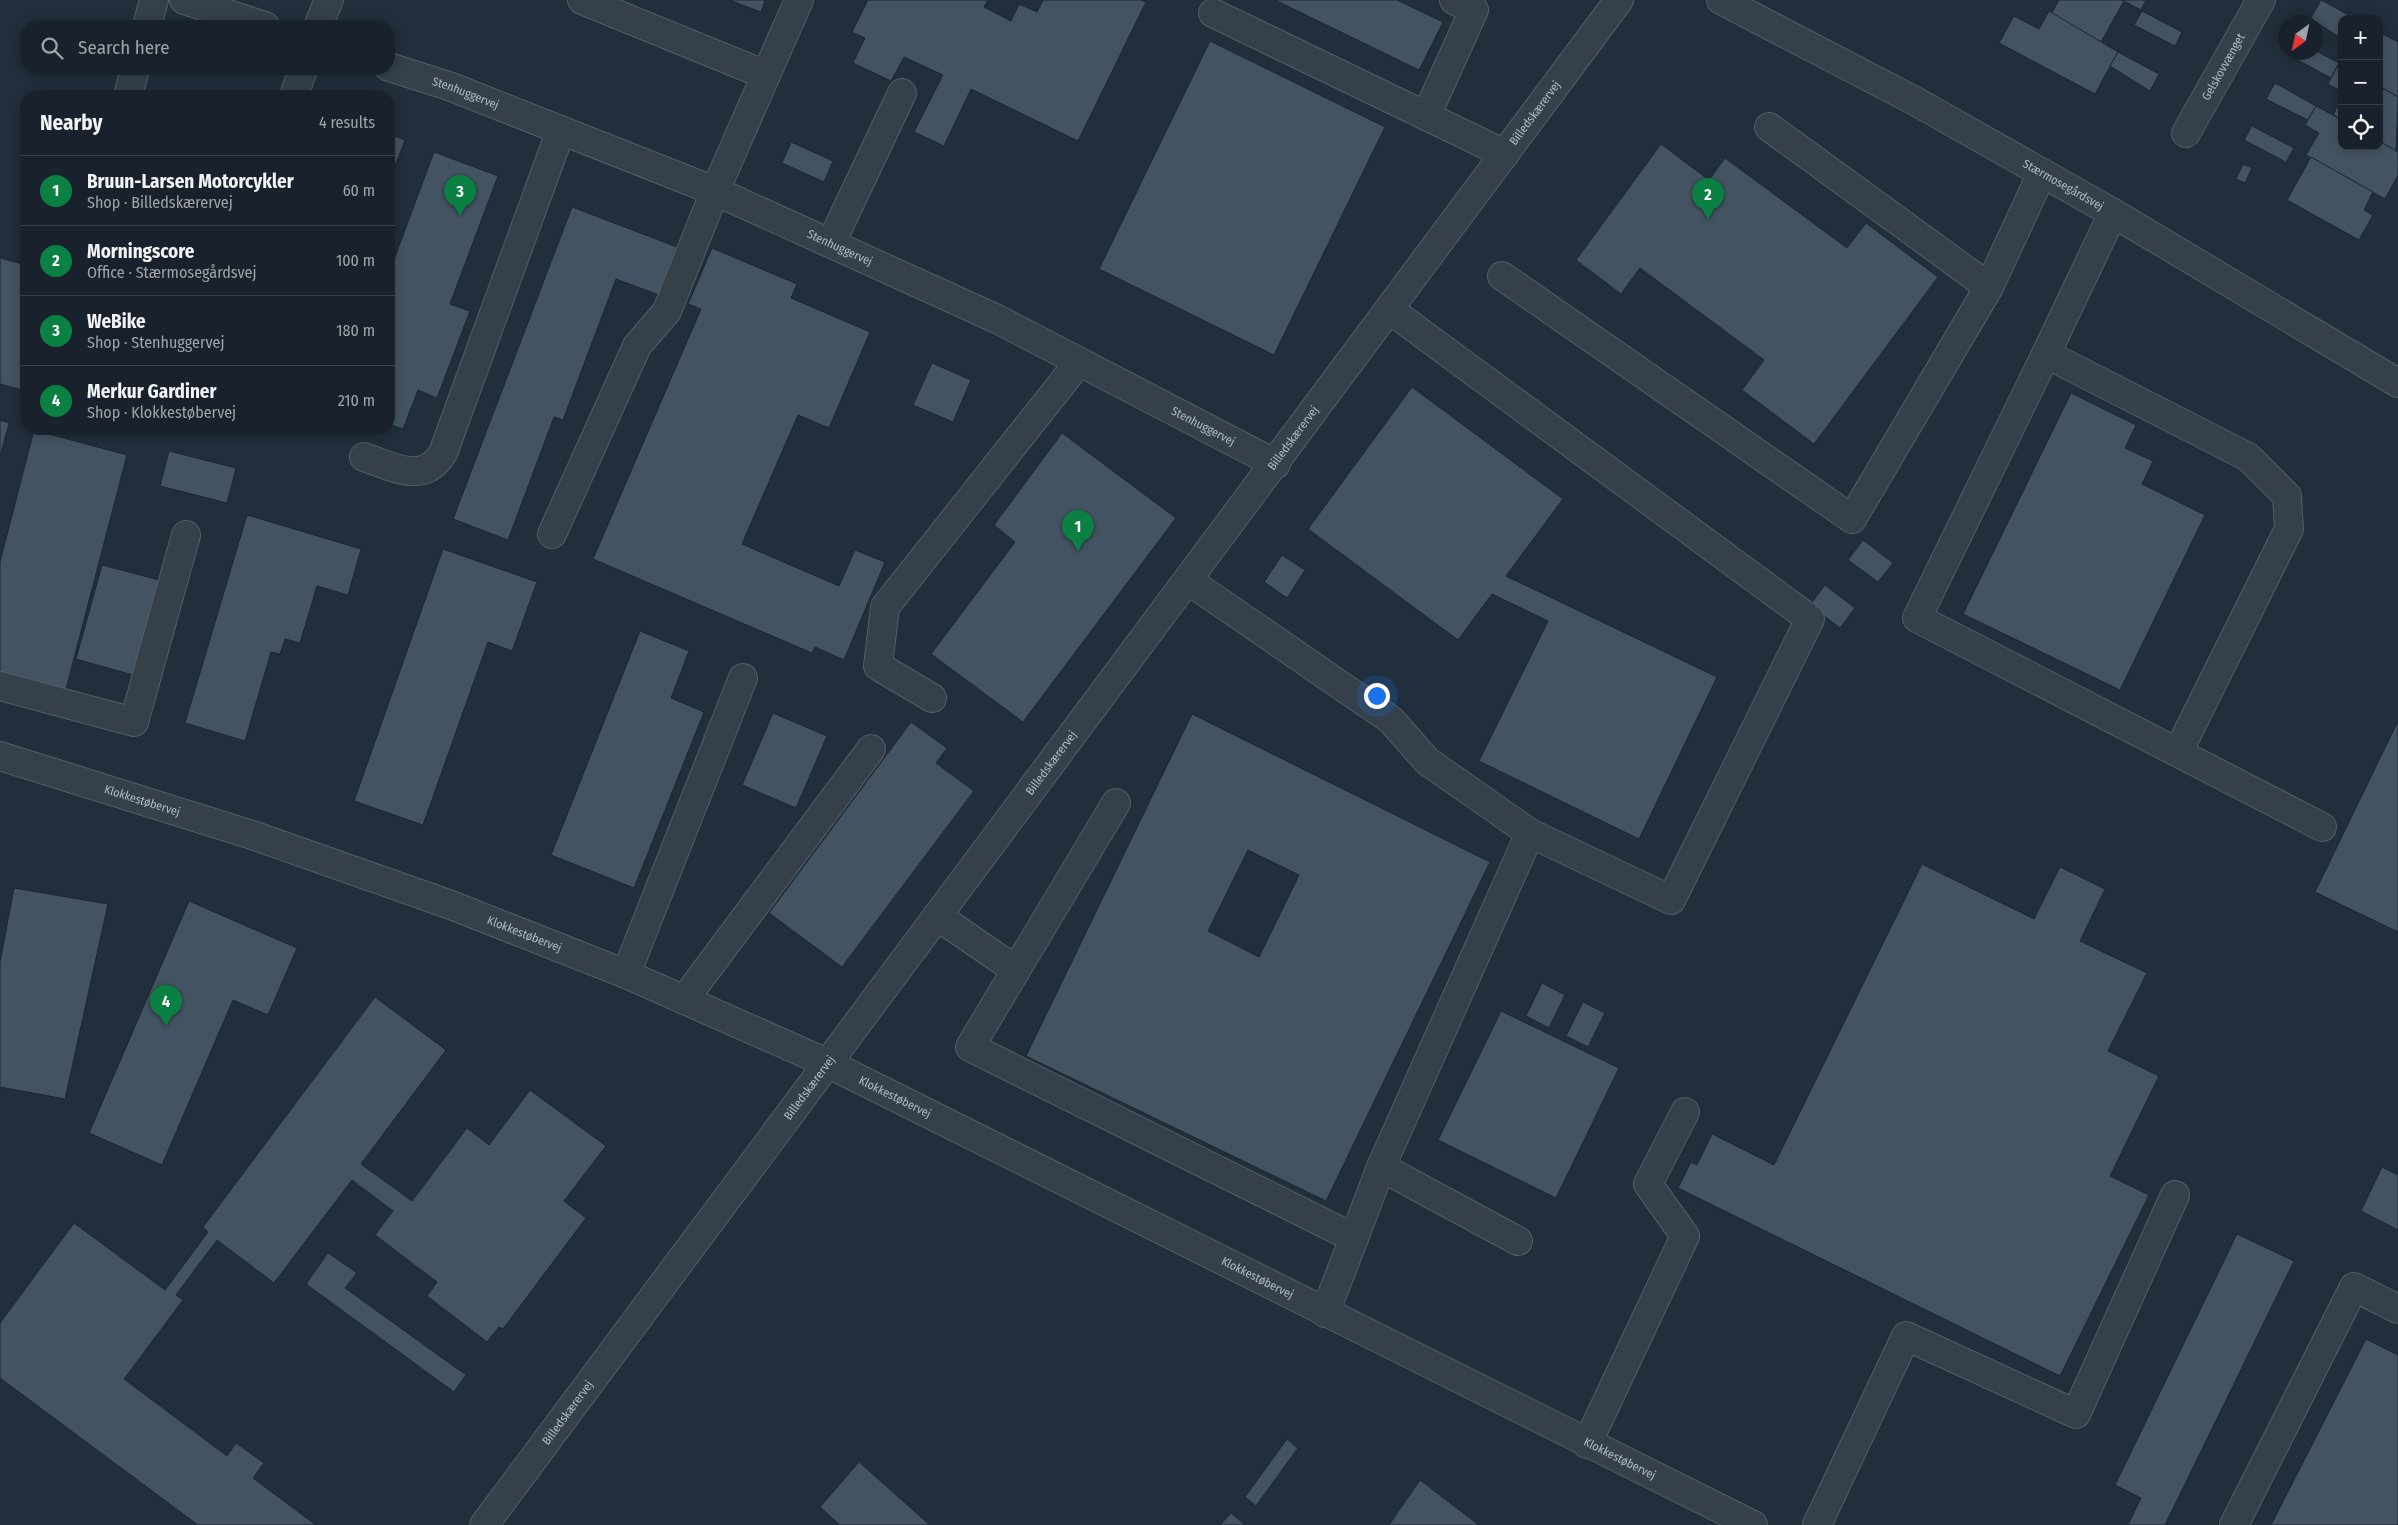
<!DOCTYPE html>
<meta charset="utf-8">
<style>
body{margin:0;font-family:"Fira Sans Condensed",sans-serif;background:#262f38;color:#f1f3f6}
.controls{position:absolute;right:15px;top:15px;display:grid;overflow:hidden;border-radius:10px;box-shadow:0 2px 12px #0003}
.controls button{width:45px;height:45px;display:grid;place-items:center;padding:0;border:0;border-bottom:1px solid #373f48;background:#19222c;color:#f1f3f6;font:25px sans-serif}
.compass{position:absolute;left:2278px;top:15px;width:45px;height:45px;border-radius:50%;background:#19222c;box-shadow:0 2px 12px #0003;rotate:213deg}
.you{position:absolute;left:1376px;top:695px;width:18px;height:18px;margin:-12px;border:4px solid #fff;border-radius:50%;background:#1a73e8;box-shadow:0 0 0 8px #1a73e833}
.badge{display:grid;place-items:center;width:32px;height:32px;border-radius:50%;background:#0b8043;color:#fff;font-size:16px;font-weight:700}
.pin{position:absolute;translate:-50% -41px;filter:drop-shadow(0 1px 2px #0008)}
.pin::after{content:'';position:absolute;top:26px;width:18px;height:15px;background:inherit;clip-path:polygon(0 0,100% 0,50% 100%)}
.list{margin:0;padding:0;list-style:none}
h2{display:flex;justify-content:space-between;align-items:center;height:65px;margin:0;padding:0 20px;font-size:21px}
h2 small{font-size:16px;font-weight:400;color:#9fa4a9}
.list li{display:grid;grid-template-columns:32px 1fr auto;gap:15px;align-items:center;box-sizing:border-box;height:70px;padding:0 20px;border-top:1px solid #373f48}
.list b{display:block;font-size:19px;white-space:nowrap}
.list p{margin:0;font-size:16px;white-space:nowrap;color:#9fa4a9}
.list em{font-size:16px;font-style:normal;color:#9fa4a9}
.icon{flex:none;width:28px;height:28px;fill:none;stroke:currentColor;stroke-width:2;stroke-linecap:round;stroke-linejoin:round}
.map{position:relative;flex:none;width:2398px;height:1525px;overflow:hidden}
.search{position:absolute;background:#19222c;box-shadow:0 2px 12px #0003;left:20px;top:20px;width:375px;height:55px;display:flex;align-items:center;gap:12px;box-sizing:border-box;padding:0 18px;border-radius:20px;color:#9fa4a9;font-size:19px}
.panel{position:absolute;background:#19222c;box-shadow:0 2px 12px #0003;left:20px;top:90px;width:375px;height:345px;border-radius:20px}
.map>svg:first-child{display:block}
</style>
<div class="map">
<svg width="2398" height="1525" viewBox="0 0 2398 1525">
<rect width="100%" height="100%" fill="#212e3b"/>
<!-- building -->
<g fill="#445362" stroke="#1c2732" fill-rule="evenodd">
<path d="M729 0H765L761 12Z"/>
<path d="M868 0H988L984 7 1011 21 1019 4 1037 12 1043 0H1141L1146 2 1078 141 971 89 944 146 914 132 943 75 904 57 891 81 853 63 865 38 852 32Z"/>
<path d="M1275 0H1397L1443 22 1419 70Z"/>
<path d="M2059 0H2121L2124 1 2101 42 2051 14Z"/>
<path d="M2122 0H2146L2141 10Z"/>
<path d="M2321 0 2356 19H2342V39L2316 22 2309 21Z"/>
<path d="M2049 11 2118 52 2095 94 1999 43 2014 16 2039 29Z"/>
<path d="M2142 11 2182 32 2175 46 2134 25Z"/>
<path d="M2379 32 2398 42V97L2379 86Z"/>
<path d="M1210 41 1385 127 1274 355 1099 269Z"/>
<path d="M2316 51 2339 63 2331 78 2290 56 2292 52Z"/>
<path d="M2118 52 2159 74 2150 91 2110 66Z"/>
<path d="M2339 63 2342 65V92L2328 84Z"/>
<path d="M2275 83 2316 106 2308 120 2266 99Z"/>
<path d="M2379 86 2398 97 2396 151 2379 141Z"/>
<path d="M2342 98V120L2333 115Z"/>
<path d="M2316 106 2342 120V146H2379V141L2398 152V175L2385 199 2306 155 2319 133 2305 125Z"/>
<path d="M2252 126 2294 148 2286 162 2244 140Z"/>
<path d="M389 134 405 140 389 182Z"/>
<path d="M791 142 833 161 824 182 782 163Z"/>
<path d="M1661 144 1709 180 1725 158 1847 248 1866 223 1938 277 1814 444 1742 390 1764 360 1640 268 1621 294 1576 260Z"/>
<path d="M434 152 498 176 450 304 470 311 437 398 418 390 403 429 389 424V273Z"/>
<path d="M2311 157 2373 192 2364 210 2373 215 2359 240 2287 200Z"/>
<path d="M2243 164 2252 168 2245 183 2236 179Z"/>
<path d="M572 207 677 247 659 295 616 279 563 420 554 417 508 540 453 519Z"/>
<path d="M712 248 797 284 791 298 870 332 829 428 798 415 742 544 839 586 855 550 885 562 844 660 815 647 812 653 593 559 701 309 688 304Z"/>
<path d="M0 258 26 265V391L0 384Z"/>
<path d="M932 363 971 380 953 422 913 405Z"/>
<path d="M1412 387 1563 499 1506 576 1717 677 1639 839 1479 761 1548 621 1492 594 1458 640 1308 529Z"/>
<path d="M2071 393 2136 425 2125 448 2153 461 2142 484 2205 515 2120 690 1963 614Z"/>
<path d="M0 420 9 423 0 457Z"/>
<path d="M34 430 127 455 66 689 0 672V562Z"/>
<path d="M1062 433 1176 518 1023 722 931 654 1015 542 994 525Z"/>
<path d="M169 451 236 468 227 503 160 486Z"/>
<path d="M247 515 361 549 348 595 317 586 300 643 285 639 280 654 271 652 245 741 185 723Z"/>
<path d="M1863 540 1893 563 1878 582 1848 560Z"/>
<path d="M443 549 537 582 512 651 488 642 423 825 354 801Z"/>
<path d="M1282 555 1305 570 1287 598 1264 582Z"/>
<path d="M102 565 159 580 133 675 76 659Z"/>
<path d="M1825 585 1855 608 1840 628 1810 605Z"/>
<path d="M640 631 689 651 671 698 704 712 634 888 551 855Z"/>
<path d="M773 713 827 736 796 808 742 785Z"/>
<path d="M1192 714 1490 862 1326 1201 1026 1056ZM1248 850 1299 875 1259 957 1208 931Z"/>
<path d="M2398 721V932L2315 892Z"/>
<path d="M911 722 947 748 936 763 974 791 842 967 769 913Z"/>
<path d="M1922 864 2034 919 2060 867 2105 889 2080 941 2147 973 2108 1051 2159 1076 2110 1176 2149 1195 2060 1376 1678 1188 1691 1162 1697 1165 1712 1134 1774 1165Z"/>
<path d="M14 888 108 904 65 1099 0 1087V962Z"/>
<path d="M189 901 297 948 268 1015 233 1000 162 1165 89 1133Z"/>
<path d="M1542 983 1565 995 1549 1028 1526 1016Z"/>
<path d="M375 997 446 1050 361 1164 412 1201 467 1128 489 1145 530 1090 606 1146 564 1201 586 1218 503 1329 499 1327 487 1342 427 1296 437 1282 375 1235 393 1211 352 1180 274 1283 217 1240 176 1295 183 1300 124 1379 227 1456 236 1443 264 1463 253 1478 316 1525H198L0 1378V1323L74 1223 165 1290 208 1232 203 1227Z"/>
<path d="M1583 1002 1605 1013 1588 1047 1566 1036Z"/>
<path d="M1501 1011 1619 1068 1556 1198 1438 1140Z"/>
<path d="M2382 1167 2398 1175V1230L2361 1211Z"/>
<path d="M2237 1234 2294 1261 2165 1525H2128L2141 1498 2115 1485Z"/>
<path d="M328 1253 357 1273 345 1288 466 1375 454 1392 306 1284Z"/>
<path d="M2366 1339 2398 1355V1525H2271Z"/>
<path d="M1287 1439 1298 1448 1256 1506 1245 1497Z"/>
<path d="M859 1462 930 1525H840L820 1507Z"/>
<path d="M1420 1480 1479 1525H1389Z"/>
<path d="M1231 1513 1245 1525H1220Z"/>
</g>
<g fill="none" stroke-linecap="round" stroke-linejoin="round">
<defs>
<g id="minor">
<path d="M184 0 265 26"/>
<path d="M582 0 766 75 799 0"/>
<path id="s1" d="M1721 0 1915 101 2113 213 2398 383"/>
<path d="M1213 13 1505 154"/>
<path d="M147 26 154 0"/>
<path d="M318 26 329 0"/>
<path id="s2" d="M389 67 449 86 715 191 997 319 1276 464"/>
<path d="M128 96 135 69"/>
<path d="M294 96 303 69"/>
<path d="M1426 116 1474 10 1454 0"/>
<path d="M1769 127 1989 287"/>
<path id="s3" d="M2186 133 2261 0"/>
<path d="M2113 213 2046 354 2248 457 2287 496 2289 529 2178 752"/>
<path d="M831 243 902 93"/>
<path d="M1502 276 1852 519 1989 287 2042 173"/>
<path d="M1390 310 1810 619 1671 900 1530 833"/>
<path d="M2046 354 1917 618 2322 827"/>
<path d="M364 457C392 466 423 486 443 453L561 130"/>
<path d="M552 534 637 346 667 311 715 191 766 75"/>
<path d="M1189 581 1391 720 1427 761 1530 833 1381 1167"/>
<path d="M0 686 134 722 186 535"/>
<path d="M932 698 878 666 885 607 1079 362"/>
<path id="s4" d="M0 756 252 835 451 905 626 974 827 1063 1753 1525"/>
<path d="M1116 803 970 1047 1354 1238 1325 1313"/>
<path d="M937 916 1016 970"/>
<path d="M626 974 743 678"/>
<path d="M684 1000 871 749"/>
<path d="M1354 1238 1381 1167 1518 1241"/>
<path d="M1587 1444 1685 1236 1648 1184 1685 1112"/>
<path id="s5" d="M484 1525 1619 0"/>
<path d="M1817 1525 1906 1336 2076 1414 2175 1195"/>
<path d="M2234 1525 2354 1287 2398 1309"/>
</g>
</defs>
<!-- minor casing -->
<use href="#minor" stroke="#535e69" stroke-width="30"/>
<!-- minor -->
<use href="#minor" stroke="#35404b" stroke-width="28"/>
</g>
<g text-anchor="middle" stroke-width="4" stroke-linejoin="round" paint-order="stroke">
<!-- street labels -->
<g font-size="12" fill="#b0bbc7" stroke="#1b2530">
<text dy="4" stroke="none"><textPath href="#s3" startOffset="76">Gelskovvænget</textPath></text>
<text dy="4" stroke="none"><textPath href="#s2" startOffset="81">Stenhuggervej</textPath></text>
<text dy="4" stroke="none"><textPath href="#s5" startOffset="1760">Billedskærervej</textPath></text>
<text dy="4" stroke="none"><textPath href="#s1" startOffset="389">Stærmosegårdsvej</textPath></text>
<text dy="4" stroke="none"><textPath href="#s2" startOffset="486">Stenhuggervej</textPath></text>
<text dy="4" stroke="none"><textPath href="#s2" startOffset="891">Stenhuggervej</textPath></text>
<text dy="4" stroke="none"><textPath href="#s5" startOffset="1355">Billedskærervej</textPath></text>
<text dy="4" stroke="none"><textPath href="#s5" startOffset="950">Billedskærervej</textPath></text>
<text dy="4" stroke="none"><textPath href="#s4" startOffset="149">Klokkestøbervej</textPath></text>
<text dy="4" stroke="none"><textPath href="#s4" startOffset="554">Klokkestøbervej</textPath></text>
<text dy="4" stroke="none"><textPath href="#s5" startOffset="545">Billedskærervej</textPath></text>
<text dy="4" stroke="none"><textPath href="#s4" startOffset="959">Klokkestøbervej</textPath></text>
<text dy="4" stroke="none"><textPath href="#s4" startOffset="1364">Klokkestøbervej</textPath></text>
<text dy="4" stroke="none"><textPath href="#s5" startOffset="140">Billedskærervej</textPath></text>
<text dy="4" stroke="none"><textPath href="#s4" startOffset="1769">Klokkestøbervej</textPath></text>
</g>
</g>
</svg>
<div class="controls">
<button>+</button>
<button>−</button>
<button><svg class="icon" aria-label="locate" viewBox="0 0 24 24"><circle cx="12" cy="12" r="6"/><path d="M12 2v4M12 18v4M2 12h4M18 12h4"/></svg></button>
</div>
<svg class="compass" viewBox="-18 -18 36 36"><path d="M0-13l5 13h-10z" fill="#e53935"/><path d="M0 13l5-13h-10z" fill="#9fa4a9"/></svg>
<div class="you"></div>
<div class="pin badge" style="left:1078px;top:551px">1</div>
<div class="pin badge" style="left:1708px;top:219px">2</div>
<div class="pin badge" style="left:460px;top:216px">3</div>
<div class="pin badge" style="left:166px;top:1026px">4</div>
<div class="search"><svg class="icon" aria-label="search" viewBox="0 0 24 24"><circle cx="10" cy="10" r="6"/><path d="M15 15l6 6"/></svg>Search here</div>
<section class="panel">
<h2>Nearby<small>4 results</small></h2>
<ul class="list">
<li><span class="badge">1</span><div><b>Bruun-Larsen Motorcykler</b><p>Shop · Billedskærervej</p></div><em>60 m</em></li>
<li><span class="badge">2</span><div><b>Morningscore</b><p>Office · Stærmosegårdsvej</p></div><em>100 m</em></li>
<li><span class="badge">3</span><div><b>WeBike</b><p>Shop · Stenhuggervej</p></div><em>180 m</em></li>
<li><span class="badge">4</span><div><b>Merkur Gardiner</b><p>Shop · Klokkestøbervej</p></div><em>210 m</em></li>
</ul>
</section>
</div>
